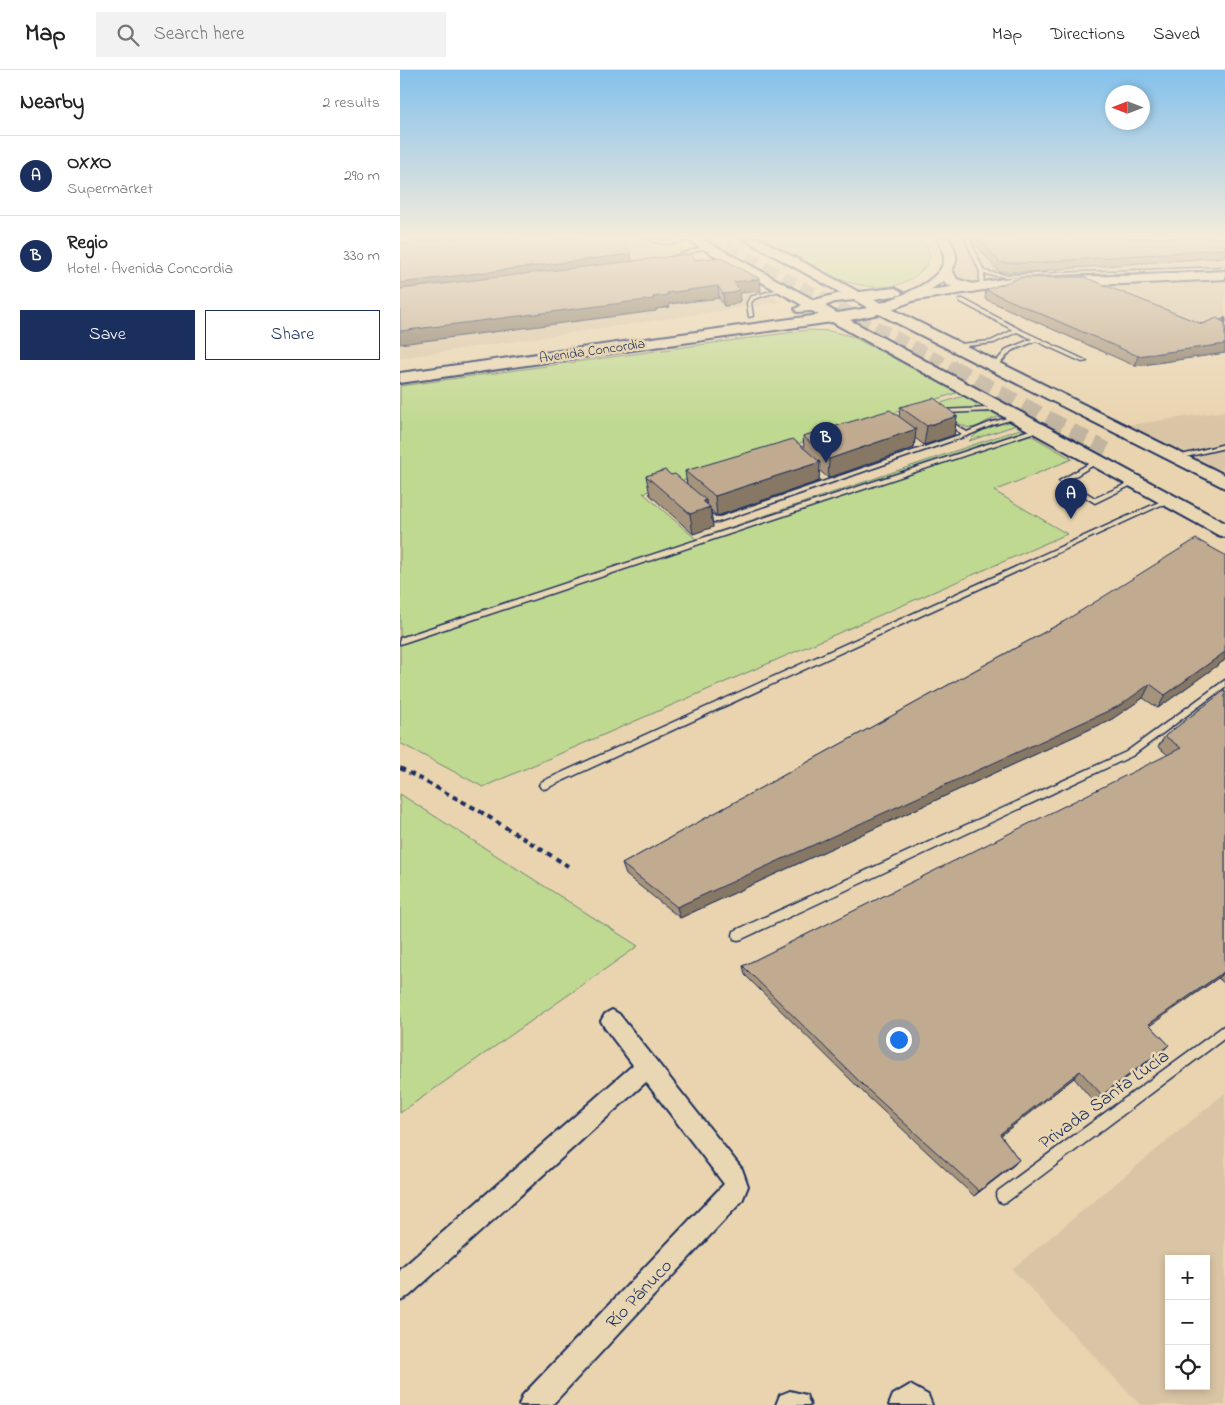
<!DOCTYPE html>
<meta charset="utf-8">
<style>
body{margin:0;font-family:"Indie Flower",sans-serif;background:#f2f2f2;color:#222}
.controls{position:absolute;right:15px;bottom:15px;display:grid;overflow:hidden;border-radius:0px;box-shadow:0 2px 8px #0003}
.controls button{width:45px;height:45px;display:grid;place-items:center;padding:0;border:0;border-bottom:1px solid #e0e0e0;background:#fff;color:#222;font:25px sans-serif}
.compass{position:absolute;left:705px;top:15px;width:45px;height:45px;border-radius:50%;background:#fff;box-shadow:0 2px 8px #0003;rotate:270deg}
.you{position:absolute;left:498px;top:969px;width:18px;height:18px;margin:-12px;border:4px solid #fff;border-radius:50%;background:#1a73e8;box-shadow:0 0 0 8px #1a73e833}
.badge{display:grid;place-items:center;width:32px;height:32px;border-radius:50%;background:#1b2f5e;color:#fff;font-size:16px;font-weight:700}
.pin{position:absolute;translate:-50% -41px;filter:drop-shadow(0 1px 2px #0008)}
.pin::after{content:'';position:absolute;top:26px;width:18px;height:15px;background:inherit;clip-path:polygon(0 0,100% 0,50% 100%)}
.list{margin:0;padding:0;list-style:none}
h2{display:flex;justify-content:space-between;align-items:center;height:65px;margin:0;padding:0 20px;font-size:21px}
h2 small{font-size:16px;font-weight:400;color:#767676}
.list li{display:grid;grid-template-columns:32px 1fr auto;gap:15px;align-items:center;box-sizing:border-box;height:80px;padding:0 20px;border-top:1px solid #e0e0e0}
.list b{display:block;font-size:19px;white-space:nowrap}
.list p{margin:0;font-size:16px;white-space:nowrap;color:#767676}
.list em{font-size:16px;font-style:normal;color:#767676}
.actions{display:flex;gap:10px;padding:15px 20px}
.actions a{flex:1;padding:11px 0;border:1px solid #1b2f5e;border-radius:0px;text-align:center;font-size:18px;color:#1b2f5e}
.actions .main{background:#1b2f5e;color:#fff}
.icon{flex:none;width:28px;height:28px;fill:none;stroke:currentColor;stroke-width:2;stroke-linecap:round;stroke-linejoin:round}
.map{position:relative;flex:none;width:825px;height:1335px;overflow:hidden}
header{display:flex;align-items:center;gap:30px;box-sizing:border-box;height:70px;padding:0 25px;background:#fff;border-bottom:1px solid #e0e0e0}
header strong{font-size:24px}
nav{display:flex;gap:28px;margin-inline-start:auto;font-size:18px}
.search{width:350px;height:45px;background:#f2f2f2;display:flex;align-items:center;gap:12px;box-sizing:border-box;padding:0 18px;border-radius:0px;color:#767676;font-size:19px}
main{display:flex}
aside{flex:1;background:#fff}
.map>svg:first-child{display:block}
</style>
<header>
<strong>Map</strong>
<div class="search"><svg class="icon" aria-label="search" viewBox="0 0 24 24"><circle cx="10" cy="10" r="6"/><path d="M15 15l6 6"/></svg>Search here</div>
<nav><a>Map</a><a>Directions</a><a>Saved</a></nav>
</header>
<main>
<aside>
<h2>Nearby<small>2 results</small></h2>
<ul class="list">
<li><span class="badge">A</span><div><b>OXXO</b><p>Supermarket</p></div><em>290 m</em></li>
<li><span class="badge">B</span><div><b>Regio</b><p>Hotel · Avenida Concordia</p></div><em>330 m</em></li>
</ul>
<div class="actions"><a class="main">Save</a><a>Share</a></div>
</aside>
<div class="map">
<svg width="825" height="1335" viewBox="0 0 825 1335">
<rect width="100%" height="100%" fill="#e9d4af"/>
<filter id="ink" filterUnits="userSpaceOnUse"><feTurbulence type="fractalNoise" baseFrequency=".02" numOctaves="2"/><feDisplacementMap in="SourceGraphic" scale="10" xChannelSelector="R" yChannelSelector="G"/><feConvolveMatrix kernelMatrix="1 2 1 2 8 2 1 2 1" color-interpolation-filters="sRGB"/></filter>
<g filter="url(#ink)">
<!-- built -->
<g fill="#d9c5a5" fill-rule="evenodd">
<path d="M0 168H266L381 232 0 288Z"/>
<path d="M546 168H825V201L755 205 616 207 564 216 552 212Z"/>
<path d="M825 208V268L685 212Z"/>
<path d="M825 341V398L812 401 723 356Z"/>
<path d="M825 1023V1335H740L612 1199ZM769 1189H806V1316H769Z"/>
</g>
<!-- green -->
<g fill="#c0d990" stroke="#6e8477">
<path d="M354 168H522C531 181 533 190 521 201 478 244 396 189 354 168Z"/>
<path d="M408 260 429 261 451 266 559 322 243 423 296 469 620 359 672 389 594 421 667 464 83 717 0 673V316Z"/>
<path d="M574 323 587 337 577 339H521Z"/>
<path d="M551 342 604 343 605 346C575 349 580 371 548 346Z"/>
<path d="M607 350 625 352 569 371C580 359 592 355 607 350Z"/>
<path d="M0 724 238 876 0 1043Z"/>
</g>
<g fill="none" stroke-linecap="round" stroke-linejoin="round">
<!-- primary-tunnel-far1 -->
<path stroke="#c0b39f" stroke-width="14" stroke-dasharray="14 7" stroke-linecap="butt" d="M308 168 553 299"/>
<!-- primary-tunnel -->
<path stroke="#c0b39f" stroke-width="18" stroke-dasharray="18 9" stroke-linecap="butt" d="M551 298 706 381"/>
<defs>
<g id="lane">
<path d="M36 168H48L18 173 16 172Z"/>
<path d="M247 168 264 171 292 168C278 174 260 177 247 168Z"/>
<path d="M565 168H569L584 201 606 205 825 197V199L606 207 584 204 583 216 581 217 579 216 580 202Z"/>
<path d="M305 176 308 177 270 190 266 189Z"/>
<path d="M378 219 382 220 354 229 351 233 353 246 349 247 347 233 350 227Z"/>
<path d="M559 229H563L619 259 687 291 682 292 636 271 611 281 598 296H594V294L607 279 632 269 617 262 594 273 557 277 556 276 559 274 591 271 613 260 559 231Z"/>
<path d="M825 249V252L818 255 825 260V263L812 255Z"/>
<path d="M592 330 595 332 592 341 545 343 548 350 567 362 589 353 618 345 621 347 593 355 569 365 318 452H314L302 442 303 441H307L317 448 562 364 544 352 538 341 539 340 588 338 589 332Z"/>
<path d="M639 357 642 359 641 360 0 574V568Z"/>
<path d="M825 374V378L777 389 774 387Z"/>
<path d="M697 389 700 391 699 392 667 411 695 428 733 411 738 412 695 433 659 411Z"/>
<path d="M768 428 770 429V431L147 718 144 719 141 718 139 715 141 712Z"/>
<path d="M825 610V617L732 686 342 869 338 870 334 869 333 865 334 861 726 682Z"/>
<path d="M825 955V968L608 1131 603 1133 598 1131 596 1126 598 1121Z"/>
</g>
<g id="street">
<path d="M212 940 219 944 342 1099 348 1116 342 1131 152 1335H119L123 1325 324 1114 246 1012 9 1226 0 1230V1200L233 995 205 958 201 951 205 944Z"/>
<path d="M510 1315 528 1325 532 1335H489L493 1325Z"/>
<path d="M390 1321 406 1325 410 1335H376L380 1325Z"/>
</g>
<path id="secondary" d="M825 201V209L725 214 617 215 510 231 504 227 510 223 617 207 725 206Z"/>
<path id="primary" d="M284 168H300L414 230 441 223 342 168H358L459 222 495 218 502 222 500 225 474 229 481 233C498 227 541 212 544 190 545 182 540 175 537 168H549C555 180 560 188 552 200L557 209 576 215 578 218 576 221 571 222 546 215 544 211 513 231 492 239 825 405V418L479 244 450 250 825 453V467L818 465 432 252 0 313V303L419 245 412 241 397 242 395 239 402 235ZM454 230 468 238 437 243 425 236 435 232Z"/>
</defs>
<!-- lane casing -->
<use href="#lane" stroke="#1b2f5e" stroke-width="3"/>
<!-- street casing -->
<use href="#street" stroke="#1b2f5e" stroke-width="4"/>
<!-- secondary casing -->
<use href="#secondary" stroke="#1b2f5e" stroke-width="4"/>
<!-- primary casing -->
<use href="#primary" stroke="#1b2f5e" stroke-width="4"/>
<!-- path -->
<path stroke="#1b2f5e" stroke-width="4" stroke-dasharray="5.5 4.5" stroke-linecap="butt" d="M0 698 76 739 168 796"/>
<!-- lane -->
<use href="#lane" fill="#e9d7b4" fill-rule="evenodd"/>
<!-- street -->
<use href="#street" fill="#e9d7b4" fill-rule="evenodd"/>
<!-- secondary -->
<use href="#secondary" fill="#e9d7b4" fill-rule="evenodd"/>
<!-- primary -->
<use href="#primary" fill="#e9d7b4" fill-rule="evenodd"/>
</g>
<!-- wall -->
<g fill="#a6937c" stroke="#1b2f5e">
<path d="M570 168H825V187L646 200 645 202H599Z"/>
<path d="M295 190 361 221 339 223 340 231 333 235 324 236 319 228 269 234 270 237 256 239V241L232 191Z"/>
<path d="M586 220 802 254 823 252 825 247V283L735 296 585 229Z"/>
<path d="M500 337 557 346 554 365 524 375 515 368 514 378 428 408 419 400V411L317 446 311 440 313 457 293 464 250 425 246 406 271 405 287 415 285 401 404 378 403 366 499 347Z"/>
<path d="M663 552 825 590 758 638 743 628 712 649 280 848 226 805 222 794Z"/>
<path d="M825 620V914L818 908 750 955 769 975 760 983 694 1032 674 1008 601 1065 619 1090 614 1095 574 1126 465 1024 345 905 343 896 768 685 758 677 765 666Z"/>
</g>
<!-- shaded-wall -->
<g fill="#877865" stroke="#1b2f5e">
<path d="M231 184 232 195 0 225V213Z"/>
<path d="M360 209 361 221 339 223 340 231 333 235 324 236 323 224 334 212Z"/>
<path d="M318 216 319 228 269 234 270 237 256 239V241L0 274V261L253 227 267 223Z"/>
<path d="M825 274V283L735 296 738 286Z"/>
<path d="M557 346 554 365 524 375 527 356Z"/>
<path d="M516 359 514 378 428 408 429 389Z"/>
<path d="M420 392 419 411 317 446 315 426Z"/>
<path d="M306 430 307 439 310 437 313 457 293 464 290 444 303 431Z"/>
<path d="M825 582V590L758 638 765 625Z"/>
<path d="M750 614 743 628 712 649 280 848 277 837Z"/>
<path d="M825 901 818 908 741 962 749 954Z"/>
<path d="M769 975 760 983 694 1032 702 1025Z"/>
<path d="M680 1001 674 1008 595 1070 600 1064Z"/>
<path d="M619 1090 614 1095 574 1126 579 1121Z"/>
</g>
<!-- building -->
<g fill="#c1ab90" stroke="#1b2f5e">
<path d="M49 168H223L231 184 0 213V174Z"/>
<path d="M579 168H825V179L644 192 647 193H600Z"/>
<path d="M291 184 295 190 319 187 360 209 334 212 339 219 333 223 323 224 318 216 267 223 268 225 253 227 254 229 0 261V219Z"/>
<path d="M684 207 802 254 817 248 825 253V274L738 286 586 220 619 208Z"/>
<path d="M534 328 557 346 527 356 500 337Z"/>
<path d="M490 340 516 359 429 389 403 366Z"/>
<path d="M393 369 420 392 315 426 285 401Z"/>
<path d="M265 400 271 405 275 404 306 430 303 431 310 437 290 444 246 406Z"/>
<path d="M796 469 825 485V582L765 625 750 614 719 636 277 837 222 794 663 552Z"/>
<path d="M825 620V901L749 954 769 975 702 1025 680 1001 600 1064 619 1090 579 1121 466 1018 343 896 781 678 765 666Z"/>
</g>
</g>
<!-- sky -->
<linearGradient id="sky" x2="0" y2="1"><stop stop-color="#84c1ec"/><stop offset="0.47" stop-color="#f5ecdb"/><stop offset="1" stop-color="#f5ecdb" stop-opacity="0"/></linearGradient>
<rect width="825" height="355" fill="url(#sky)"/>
<g text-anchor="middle" stroke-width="5" stroke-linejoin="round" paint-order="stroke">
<!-- far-street labels -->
<g font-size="14" fill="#1b2f5e" stroke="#e9d7b4">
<text transform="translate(192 280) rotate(-8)" y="5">Avenida Concordia</text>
</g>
<!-- near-street labels -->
<g font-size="19" fill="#1b2f5e" stroke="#e9d7b4">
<text transform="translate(703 1028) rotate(-36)" y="7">Privada Santa Lucía</text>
<text transform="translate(238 1223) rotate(-47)" y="7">Río Pánuco</text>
</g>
</g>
</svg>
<div class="controls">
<button>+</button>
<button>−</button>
<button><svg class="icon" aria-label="locate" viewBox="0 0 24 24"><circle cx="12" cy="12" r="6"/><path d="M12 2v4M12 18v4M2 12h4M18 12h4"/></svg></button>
</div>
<svg class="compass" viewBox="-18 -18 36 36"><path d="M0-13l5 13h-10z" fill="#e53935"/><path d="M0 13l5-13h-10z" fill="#767676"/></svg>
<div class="you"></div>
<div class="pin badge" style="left:671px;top:449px">A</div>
<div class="pin badge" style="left:426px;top:393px">B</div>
</div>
</main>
